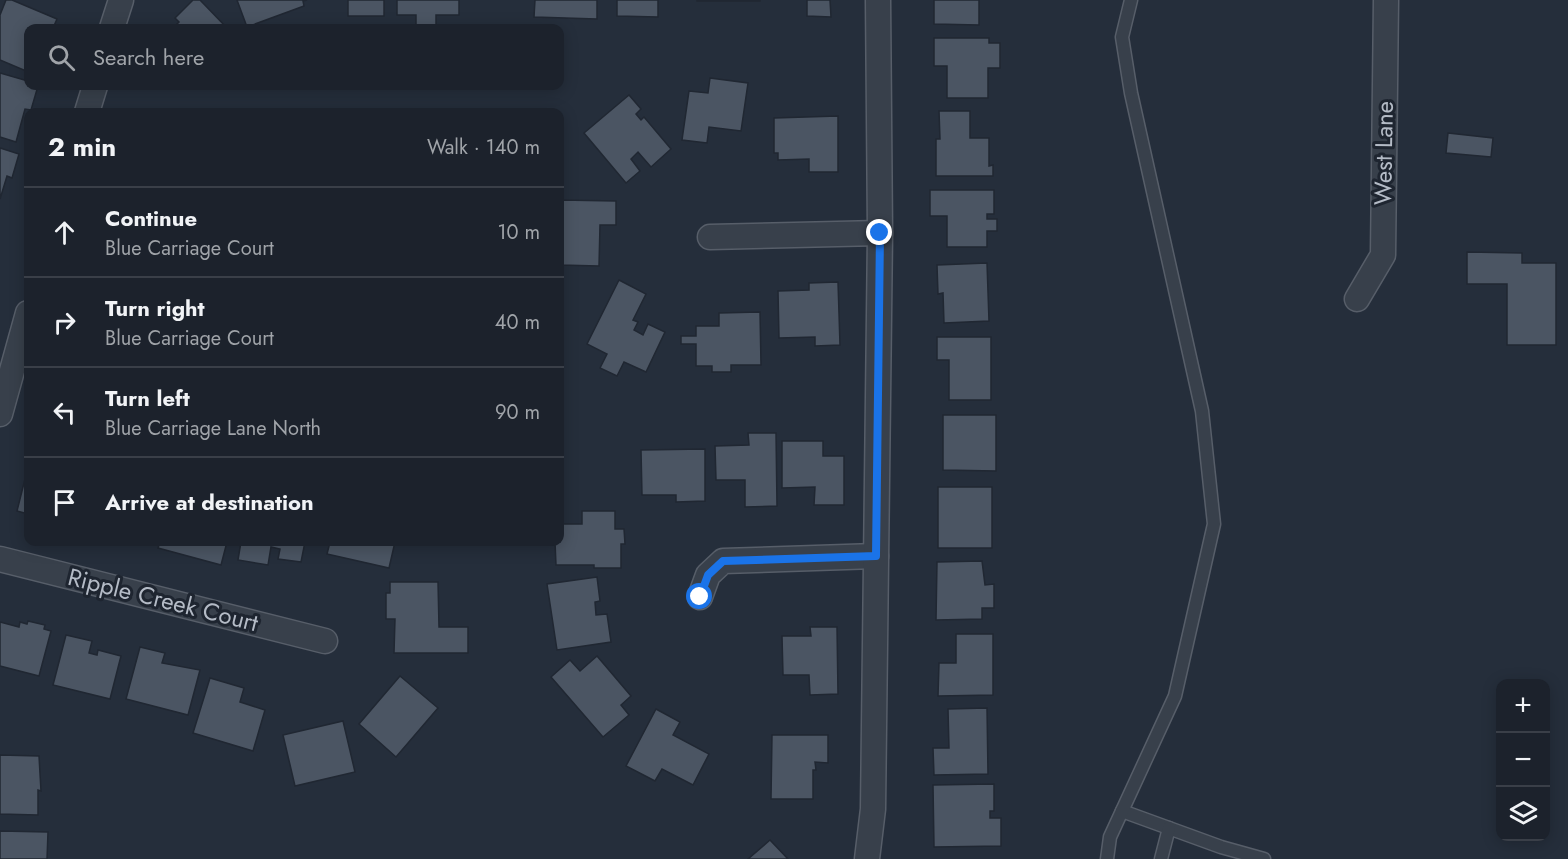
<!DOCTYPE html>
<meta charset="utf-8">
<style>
body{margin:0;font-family:Jost,sans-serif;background:#292f38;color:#f1f3f6}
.controls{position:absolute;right:18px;bottom:18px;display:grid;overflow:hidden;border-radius:12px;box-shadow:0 3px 15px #0003}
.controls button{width:54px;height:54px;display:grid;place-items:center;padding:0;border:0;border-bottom:2px solid #3a3f48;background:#1c222c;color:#f1f3f6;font:30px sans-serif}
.stop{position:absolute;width:18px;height:18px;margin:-14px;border:4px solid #1a73e8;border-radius:50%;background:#fff}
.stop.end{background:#1a73e8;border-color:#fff;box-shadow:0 2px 6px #0008}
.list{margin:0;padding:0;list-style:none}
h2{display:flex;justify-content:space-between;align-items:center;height:78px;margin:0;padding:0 24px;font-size:26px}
h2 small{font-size:20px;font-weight:400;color:#a0a4a9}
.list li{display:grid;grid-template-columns:39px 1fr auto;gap:18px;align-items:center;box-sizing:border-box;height:90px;padding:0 24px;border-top:2px solid #3a3f48}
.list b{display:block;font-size:22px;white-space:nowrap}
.list p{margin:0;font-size:20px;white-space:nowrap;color:#a0a4a9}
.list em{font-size:20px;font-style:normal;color:#a0a4a9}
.icon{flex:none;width:33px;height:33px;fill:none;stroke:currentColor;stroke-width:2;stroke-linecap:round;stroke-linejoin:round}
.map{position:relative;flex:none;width:1568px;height:859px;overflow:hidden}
.search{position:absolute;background:#1c222c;box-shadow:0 3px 15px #0003;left:24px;top:24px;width:540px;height:66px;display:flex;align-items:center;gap:15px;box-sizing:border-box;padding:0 21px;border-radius:12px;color:#a0a4a9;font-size:22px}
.panel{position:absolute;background:#1c222c;box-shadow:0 3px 15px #0003;left:24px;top:108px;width:540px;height:438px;border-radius:12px}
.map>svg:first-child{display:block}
</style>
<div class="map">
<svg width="1568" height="859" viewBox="0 0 1568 859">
<rect width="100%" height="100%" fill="#252e3b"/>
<!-- building -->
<g fill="#4b5563" stroke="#202732" stroke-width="1.5">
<path d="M6 0H12L57 19 53 28H28L26 71 0 60V15Z"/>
<path d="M193 0H200L227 28H173L179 22 175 18Z"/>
<path d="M237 0H307L303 1 304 6 247 27Z"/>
<rect x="348" y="0" width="36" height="16"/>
<path d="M397 0H459V15H436V28H416V15H397Z"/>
<path d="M535 0H597V19L534 17Z"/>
<path d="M617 0H658V17L617 16Z"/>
<rect x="697" y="0" width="63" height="1"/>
<path d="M807 0H830L831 17 807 16Z"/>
<path d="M934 0H979V25L934 24Z"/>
<path d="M934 38H989V43H1000V68H988V98H947V66H934Z"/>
<path d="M0 73 28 81V86H38L31 110 25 109 16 142 0 137Z"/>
<path d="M710 78 748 83 741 131 709 127 707 143 682 140 689 91 708 93Z"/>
<path d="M629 95 641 109 636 114 641 120 644 117 671 149 651 167 638 152 631 159 640 171 626 183 584 133Z"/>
<path d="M939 111H970V138H989V166L993 165V176H936V139H940Z"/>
<path d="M838 116V172H809V159L778 160V153H774V118Z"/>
<path d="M1448 133 1493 138 1491 157 1446 153Z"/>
<path d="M0 148 19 154 12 178 7 176 0 199Z"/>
<path d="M930 190H994V214H987V219H997V231H987V247H947V216H930Z"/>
<path d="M560 200 616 201V225H600L599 266 560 265Z"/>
<path d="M1467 252 1522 253V263H1556V345H1507V284H1467Z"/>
<path d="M987 263 989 321 944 323 943 293 938 294 937 265Z"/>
<path d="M619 280 646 294 633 320 638 322 634 330 643 335 648 324 665 332 646 372 624 362 617 376 600 368 607 354 587 344Z"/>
<path d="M838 282 840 345 815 346V337L779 338 778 291 809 290V283Z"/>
<path d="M760 312 761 365H731V372H712V366H696V344H681V336H696V326H719V313Z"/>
<path d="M937 337H991V400H949V360H937Z"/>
<path d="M943 415H996V471L943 470Z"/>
<path d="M748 433H776L777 506 745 507V480H716L715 446 749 445Z"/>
<path d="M782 441H823V456H844V505H814L815 487 782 488Z"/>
<path d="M705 449V501L676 502V495H642L641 450Z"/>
<path d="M28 467V514L17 511Z"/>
<rect x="938" y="487" width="54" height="61"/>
<path d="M582 511H615V529H624L625 544H621V568H594V565H556L555 542H560V524H582Z"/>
<path d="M160 542H227L221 565 158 548Z"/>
<path d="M241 542H305L301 562 278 559 280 549 271 547 268 565 238 560Z"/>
<path d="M330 542H395L389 568 327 554Z"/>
<path d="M982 561 985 585 994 584V608H982V619L936 620 937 562Z"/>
<path d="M597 577 600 601 595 602 596 615 607 614 611 642 557 650 547 584Z"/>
<path d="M390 582H438L439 627H468V653H394L395 619H386V593H390Z"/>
<path d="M28 621 45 625 44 629 51 631 39 676 0 666V622L19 627 20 622 27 624Z"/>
<path d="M810 627H837L838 694 810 695 809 675H783L782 636H811Z"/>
<path d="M956 634H993V695L938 696 939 663H956Z"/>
<path d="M66 635 92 641 89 653 97 655 98 650 121 656 110 699 53 685Z"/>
<path d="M140 647 165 653 162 663 200 670 188 715 126 699Z"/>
<path d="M597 656 631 696 621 705 629 715 603 737 551 677 570 660 580 671Z"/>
<path d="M400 676 438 708 396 757 359 724Z"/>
<path d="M210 678 244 688 240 702 265 710 253 751 193 733Z"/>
<path d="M987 708 988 774 934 775 933 748H949L948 709Z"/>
<path d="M656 709 680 722 673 735 709 754 693 785 662 769 655 781 626 766Z"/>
<path d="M343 721 355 772 295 786 283 735Z"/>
<path d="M772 735H828V763L815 762 816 770H813V799H771Z"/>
<path d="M0 755 39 756 41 791 38 790V815L0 814Z"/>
<path d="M994 784V811H990V818H1001V846L934 847 933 785Z"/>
<path d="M0 831 48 832 47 859H0Z"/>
<path d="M770 840 788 859H748Z"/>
</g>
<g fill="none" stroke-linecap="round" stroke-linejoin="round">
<defs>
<g id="service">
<path d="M1122 811 1221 847 1264 859"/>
<path d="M1107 859 1110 837 1175 696 1214 524 1202 411 1131 93 1122 37 1131 0"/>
<path d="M1161 859 1169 828"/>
</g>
<g id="minor">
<path d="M112 28 121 0"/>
<path d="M87 112 95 86"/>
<path d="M710 237 880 233"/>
<path d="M1357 299 1383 255 1386 0"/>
<path d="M0 414 28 313"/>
<path d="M0 559 325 641"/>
<path d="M700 597 708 575 723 561 876 556"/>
<path d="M867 859 873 809 880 233 878 0"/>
</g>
</defs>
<!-- service casing -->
<use href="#service" stroke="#575e69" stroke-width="15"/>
<!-- minor casing -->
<use href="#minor" stroke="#575e69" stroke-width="27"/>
<!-- service -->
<use href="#service" stroke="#38404b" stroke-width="12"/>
<!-- minor -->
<use href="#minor" stroke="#38404b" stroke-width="24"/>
</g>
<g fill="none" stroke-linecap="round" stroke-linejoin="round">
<!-- route -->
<path stroke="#1a73e8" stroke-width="8" d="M700 597 708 575 723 561 876 556 880 233"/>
</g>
<g text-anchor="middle" stroke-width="6" stroke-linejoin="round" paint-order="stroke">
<!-- street labels -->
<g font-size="24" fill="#b4bbc6" stroke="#1e2530">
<text transform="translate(1384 153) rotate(-89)" y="8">West Lane</text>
<text transform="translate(163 600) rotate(14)" y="8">Ripple Creek Court</text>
</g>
</g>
</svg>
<div class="controls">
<button>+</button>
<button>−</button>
<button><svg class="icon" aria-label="layers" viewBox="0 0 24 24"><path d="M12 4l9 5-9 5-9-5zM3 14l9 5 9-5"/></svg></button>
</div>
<div class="stop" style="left:700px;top:597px"></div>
<div class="stop end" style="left:880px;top:233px"></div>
<div class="search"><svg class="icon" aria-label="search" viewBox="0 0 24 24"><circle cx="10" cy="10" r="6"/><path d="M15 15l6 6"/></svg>Search here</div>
<section class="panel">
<h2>2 min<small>Walk · 140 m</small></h2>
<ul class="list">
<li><svg class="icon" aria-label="ahead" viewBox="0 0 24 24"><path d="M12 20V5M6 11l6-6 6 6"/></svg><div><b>Continue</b><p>Blue Carriage Court</p></div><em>10 m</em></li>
<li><svg class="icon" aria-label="right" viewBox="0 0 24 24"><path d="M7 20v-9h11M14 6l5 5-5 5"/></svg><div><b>Turn right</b><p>Blue Carriage Court</p></div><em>40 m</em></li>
<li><svg class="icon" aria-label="left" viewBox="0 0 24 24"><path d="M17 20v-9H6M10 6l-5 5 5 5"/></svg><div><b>Turn left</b><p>Blue Carriage Lane North</p></div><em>90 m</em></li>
<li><svg class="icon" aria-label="arrive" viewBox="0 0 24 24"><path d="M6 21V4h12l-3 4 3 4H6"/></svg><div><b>Arrive at destination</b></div></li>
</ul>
</section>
</div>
